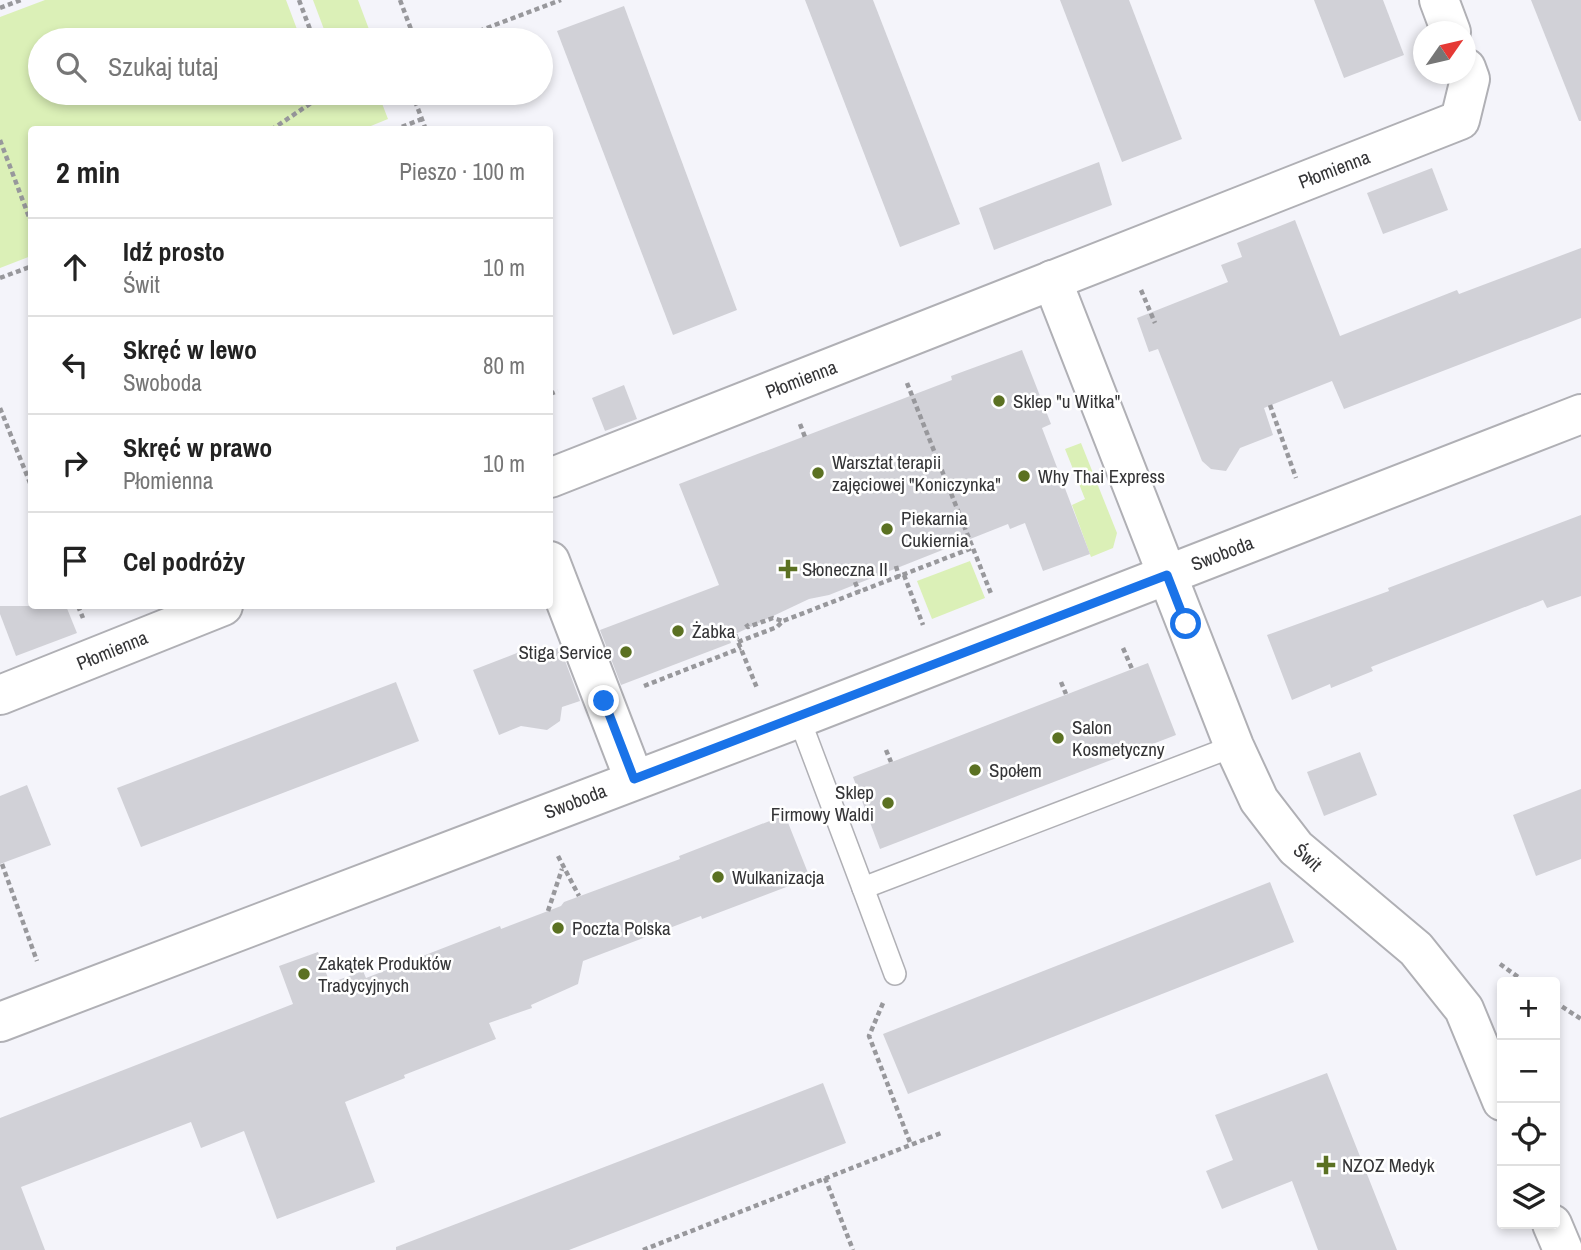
<!DOCTYPE html>
<html lang="pl">
<meta charset="utf-8">
<style>
body{margin:0;font-family:"Archivo Narrow",sans-serif;background:#f2f2f2;color:#222}
.controls{position:absolute;right:21px;bottom:21px;display:grid;overflow:hidden;border-radius:7px;box-shadow:0 4px 10px #0003}
.controls button{width:63px;height:63px;display:grid;place-items:center;padding:0;border:0;border-bottom:2px solid #e0e0e0;background:#fff;color:#222;font:35px sans-serif}
.compass{position:absolute;left:1413px;top:21px;width:63px;height:63px;border-radius:50%;background:#fff;box-shadow:0 4px 10px #0003;rotate:56deg}
.stop{position:absolute;width:21px;height:21px;margin:-16px;border:5px solid #1a73e8;border-radius:50%;background:#fff}
.stop.end{background:#1a73e8;border-color:#fff;box-shadow:0 2px 7px #0008}
.list{margin:0;padding:0;list-style:none}
h2{display:flex;justify-content:space-between;align-items:center;height:91px;margin:0;padding:0 28px;font-size:30px}
h2 small{font-size:23px;font-weight:400;color:#767676}
.list li{display:grid;grid-template-columns:46px 1fr auto;gap:21px;align-items:center;box-sizing:border-box;height:98px;padding:0 28px;border-top:2px solid #e0e0e0}
.list b{display:block;font-size:26px;white-space:nowrap}
.list p{margin:0;font-size:23px;white-space:nowrap;color:#767676}
.list em{font-size:23px;font-style:normal;color:#767676}
.icon{flex:none;width:38px;height:38px;fill:none;stroke:currentColor;stroke-width:2;stroke-linecap:round;stroke-linejoin:round}
.map{position:relative;flex:none;width:1581px;height:1250px;overflow:hidden}
.search{position:absolute;background:#fff;box-shadow:0 4px 10px #0003;left:28px;top:28px;width:525px;height:77px;display:flex;align-items:center;gap:18px;box-sizing:border-box;padding:0 24px;border-radius:38px;color:#767676;font-size:26px}
.panel{position:absolute;background:#fff;box-shadow:0 4px 10px #0003;left:28px;top:126px;width:525px;height:483px;border-radius:7px}
.map>svg:first-child{display:block}
</style>
<div class="map">
<svg width="1581" height="1250" viewBox="0 0 1581 1250">
<rect width="100%" height="100%" fill="#f4f4fa"/>
<!-- green -->
<g fill="#dbf0b7">
<path d="M45 0H286L301 40H40V93H378L388 119 361 130H32L31 256 0 268V17Z"/>
<path d="M313 0H358L373 40H328Z"/>
<path d="M1081 443 1117 533 1113 548 1091 557 1072 505 1085 499 1065 449Z"/>
<path d="M970 561 985 598 932 619 917 581Z"/>
</g>
<!-- building -->
<g fill="#d1d1d7">
<path d="M805 0H873L960 224 900 247Z"/>
<path d="M1060 0H1129L1182 139 1122 162Z"/>
<path d="M1314 0H1383L1404 55 1344 78Z"/>
<path d="M1531 0H1581V121H1579Z"/>
<path d="M624 6 737 310 673 335 557 31Z"/>
<path d="M1099 162 1112 205 994 250 979 208Z"/>
<path d="M1432 168 1448 210 1383 234 1367 193Z"/>
<path d="M1295 220 1340 336 1457 290 1459 294 1581 248V318L1344 409 1332 381 1264 408 1273 435 1240 448 1226 471 1211 469 1202 461 1158 349 1149 352 1137 318 1228 282 1221 265 1242 257 1237 243Z"/>
<path d="M1022 350 1051 424 1042 428 1090 554 1043 571 1025 523 1010 529 1008 524 829 595 809 599 729 637 731 643 621 685 600 630 719 585 679 484 952 380 951 376Z"/>
<path d="M624 385 637 419 605 431 592 398Z"/>
<path d="M1581 515V596L1547 608 1543 600 1371 667 1373 671 1331 688 1330 684 1292 700 1267 635 1389 591 1388 588Z"/>
<path d="M0 606H66L77 633 16 656 0 614Z"/>
<path d="M535 646 540 657 560 647 580 701 562 707 560 721 547 730 521 726 499 735 473 670Z"/>
<path d="M1148 663 1176 735 880 849 853 777Z"/>
<path d="M396 682 419 741 141 847 117 788Z"/>
<path d="M1360 752 1377 795 1324 816 1307 772Z"/>
<path d="M27 785 51 845 0 864V796Z"/>
<path d="M1581 789V859L1536 876 1513 815Z"/>
<path d="M785 815 810 878 702 919 701 916 583 961 578 984 531 1005 532 1008 489 1023 496 1039 404 1075 405 1078 345 1102 375 1182 277 1219 244 1131 201 1148 191 1122 21 1187 45 1250H0V1118L293 1004 279 966 318 952 330 983 363 971 366 978 500 926 501 929 548 911 561 906 564 902 680 859 679 856Z"/>
<path d="M1270 882 1294 942 908 1094 883 1034Z"/>
<path d="M1327 1073 1397 1250H1318L1292 1181 1222 1209 1206 1171 1233 1160 1215 1115Z"/>
<path d="M823 1083 846 1143 569 1250H396V1247Z"/>
</g>
<g fill="none" stroke-linecap="round" stroke-linejoin="round">
<defs>
<g id="lane">
<path d="M799 718 863 888 1234 746"/>
<path d="M863 888 895 974"/>
</g>
<g id="street">
<path d="M1439 0 1451 32"/>
<path d="M1052 280 1234 746 1259 800 1296 848 1416 949 1464 1009 1502 1101"/>
<path d="M550 478 1460 120 1470 79 1466 68"/>
<path d="M550 561 634 779"/>
<path d="M0 695 223 606"/>
<path d="M0 1022 799 718 1581 414"/>
<path d="M1552 1224 1563 1250"/>
</g>
</defs>
<!-- lane casing -->
<use href="#lane" stroke="#b0b0b5" stroke-width="24"/>
<!-- street casing -->
<use href="#street" stroke="#b0b0b5" stroke-width="42"/>
<!-- path -->
<g stroke="#98989c" stroke-width="4.5" stroke-dasharray="5 3.5" stroke-linecap="butt">
<path d="M299 0 314 40"/>
<path d="M400 0 415 40"/>
<path d="M0 8 21 0"/>
<path d="M455 40 561 0"/>
<path d="M412 93 426 130"/>
<path d="M271 130 326 93"/>
<path d="M394 130 422 119"/>
<path d="M0 140 32 225"/>
<path d="M0 278 32 266"/>
<path d="M1141 290 1155 323"/>
<path d="M907 383 992 596"/>
<path d="M550 394 558 391"/>
<path d="M1270 405 1296 478"/>
<path d="M0 408 32 488"/>
<path d="M800 424 805 437"/>
<path d="M896 566 899 577"/>
<path d="M904 575 923 625"/>
<path d="M855 582 859 592"/>
<path d="M78 606 83 618"/>
<path d="M746 624 748 627 773 618 783 621"/>
<path d="M732 627 757 688"/>
<path d="M738 642 777 627 783 621 972 548"/>
<path d="M1123 648 1132 669"/>
<path d="M1061 682 1066 694"/>
<path d="M644 686 741 648"/>
<path d="M886 750 891 762"/>
<path d="M558 856 579 896"/>
<path d="M2 864 37 961"/>
<path d="M548 911 562 869"/>
<path d="M1500 964 1525 982"/>
<path d="M1555 1002 1581 1019"/>
<path d="M883 1003 869 1036 911 1145"/>
<path d="M825 1178 853 1250"/>
<path d="M643 1250 941 1133"/>
</g>
<!-- lane -->
<use href="#lane" stroke="#fff" stroke-width="21"/>
<!-- street -->
<use href="#street" stroke="#fff" stroke-width="38"/>
</g>
<g fill="none" stroke-linecap="round" stroke-linejoin="round">
<!-- route -->
<path stroke="#1a73e8" stroke-width="9" d="M604 701 634 779 1167 575 1186 624"/>
</g>
<!-- markers -->
<g fill="#5b7122" stroke="#fff" stroke-width="2.5">
<circle cx="999" cy="401" r="7"/>
<circle cx="818" cy="473" r="7"/>
<circle cx="1024" cy="476" r="7"/>
<circle cx="887" cy="529" r="7"/>
<path d="M784.5 558.5h7v7h7v7h-7v7h-7v-7h-7v-7h7z"/>
<circle cx="678" cy="631" r="7"/>
<circle cx="626" cy="652" r="7"/>
<circle cx="1058" cy="738" r="7"/>
<circle cx="975" cy="770" r="7"/>
<circle cx="888" cy="803" r="7"/>
<circle cx="718" cy="877" r="7"/>
<circle cx="558" cy="928" r="7"/>
<circle cx="304" cy="974" r="7"/>
<path d="M1322.5 1154.5h7v7h7v7h-7v7h-7v-7h-7v-7h7z"/>
</g>
<g text-anchor="middle" stroke-width="5" stroke-linejoin="round" paint-order="stroke">
<!-- street labels -->
<g font-size="19" fill="#353537" stroke="#fff">
<text transform="translate(1334 169) rotate(-21)" y="7">Płomienna</text>
<text transform="translate(801 379) rotate(-21)" y="7">Płomienna</text>
<text transform="translate(1222 553) rotate(-21)" y="7">Swoboda</text>
<text transform="translate(112 650) rotate(-22)" y="7">Płomienna</text>
<text transform="translate(575 801) rotate(-21)" y="7">Swoboda</text>
<text transform="translate(1308 857) rotate(42)" y="7">Świt</text>
</g>
<!-- poi labels -->
<g font-size="19" fill="#353537" stroke="#fff" text-anchor="start">
<text x="1013" y="408">Sklep "u Witka"</text>
<text x="832" y="469">Warsztat terapii<tspan x="832" dy="22">zajęciowej "Koniczynka"</tspan></text>
<text x="1038" y="483">Why Thai Express</text>
<text x="901" y="525">Piekarnia<tspan x="901" dy="22">Cukiernia</tspan></text>
<text x="802" y="576">Słoneczna II</text>
<text x="692" y="638">Żabka</text>
<text x="612" y="659" text-anchor="end">Stiga Service</text>
<text x="1072" y="734">Salon<tspan x="1072" dy="22">Kosmetyczny</tspan></text>
<text x="989" y="777">Społem</text>
<text x="874" y="799" text-anchor="end">Sklep<tspan x="874" dy="22">Firmowy Waldi</tspan></text>
<text x="732" y="884">Wulkanizacja</text>
<text x="572" y="935">Poczta Polska</text>
<text x="318" y="970">Zakątek Produktów<tspan x="318" dy="22">Tradycyjnych</tspan></text>
<text x="1342" y="1172">NZOZ Medyk</text>
</g>
</g>
</svg>
<div class="controls">
<button>+</button>
<button>−</button>
<button><svg class="icon" aria-label="locate" viewBox="0 0 24 24"><circle cx="12" cy="12" r="6"/><path d="M12 2v4M12 18v4M2 12h4M18 12h4"/></svg></button>
<button><svg class="icon" aria-label="layers" viewBox="0 0 24 24"><path d="M12 4l9 5-9 5-9-5zM3 14l9 5 9-5"/></svg></button>
</div>
<svg class="compass" viewBox="-18 -18 36 36"><path d="M0-13l5 13h-10z" fill="#e53935"/><path d="M0 13l5-13h-10z" fill="#767676"/></svg>
<div class="stop" style="left:1186px;top:624px"></div>
<div class="stop end" style="left:604px;top:701px"></div>
<div class="search"><svg class="icon" aria-label="search" viewBox="0 0 24 24"><circle cx="10" cy="10" r="6"/><path d="M15 15l6 6"/></svg>Szukaj tutaj</div>
<section class="panel">
<h2>2 min<small>Pieszo · 100 m</small></h2>
<ul class="list">
<li><svg class="icon" aria-label="ahead" viewBox="0 0 24 24"><path d="M12 20V5M6 11l6-6 6 6"/></svg><div><b>Idź prosto</b><p>Świt</p></div><em>10 m</em></li>
<li><svg class="icon" aria-label="left" viewBox="0 0 24 24"><path d="M17 20v-9H6M10 6l-5 5 5 5"/></svg><div><b>Skręć w lewo</b><p>Swoboda</p></div><em>80 m</em></li>
<li><svg class="icon" aria-label="right" viewBox="0 0 24 24"><path d="M7 20v-9h11M14 6l5 5-5 5"/></svg><div><b>Skręć w prawo</b><p>Płomienna</p></div><em>10 m</em></li>
<li><svg class="icon" aria-label="arrive" viewBox="0 0 24 24"><path d="M6 21V4h12l-3 4 3 4H6"/></svg><div><b>Cel podróży</b></div></li>
</ul>
</section>
</div>
